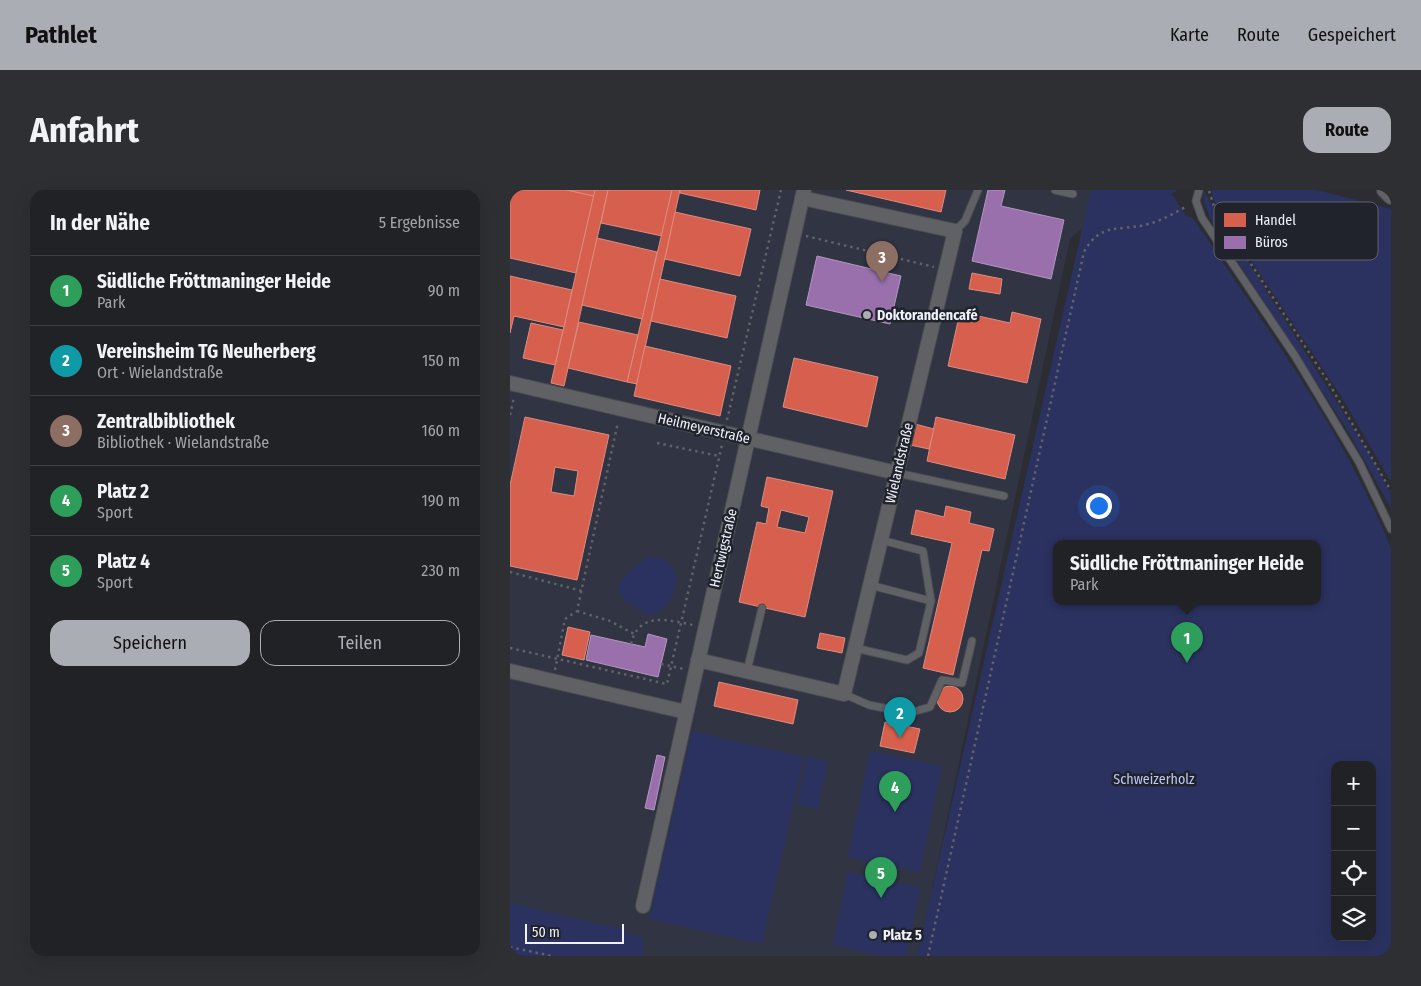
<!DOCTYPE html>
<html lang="de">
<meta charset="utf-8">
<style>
body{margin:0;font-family:"Fira Sans Condensed",sans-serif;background:#2d2f32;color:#f1f3f6}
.controls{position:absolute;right:15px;bottom:15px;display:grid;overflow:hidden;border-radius:10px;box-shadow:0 5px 20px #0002}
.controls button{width:45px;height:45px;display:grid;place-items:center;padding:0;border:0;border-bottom:1px solid #3e3f43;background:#212226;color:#f1f3f6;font:25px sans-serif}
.scale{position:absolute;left:15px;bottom:12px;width:99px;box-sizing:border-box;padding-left:5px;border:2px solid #f0f2f9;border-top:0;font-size:14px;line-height:18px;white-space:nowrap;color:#f0f2f9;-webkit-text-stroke:4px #20222c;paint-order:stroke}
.you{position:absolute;left:588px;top:315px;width:18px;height:18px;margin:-12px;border:4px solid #fff;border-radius:50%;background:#1a73e8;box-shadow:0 0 0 8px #1a73e833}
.badge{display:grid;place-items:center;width:32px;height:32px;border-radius:50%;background:#abadb4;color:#fff;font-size:16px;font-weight:700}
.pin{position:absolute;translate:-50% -41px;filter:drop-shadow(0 1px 2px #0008)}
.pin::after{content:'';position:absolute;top:26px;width:18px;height:15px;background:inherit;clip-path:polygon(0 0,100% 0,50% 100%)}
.popup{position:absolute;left:543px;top:350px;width:268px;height:65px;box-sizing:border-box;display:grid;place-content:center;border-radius:10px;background:#212226;filter:drop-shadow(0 1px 4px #0005);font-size:16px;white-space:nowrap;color:#a2a4a7}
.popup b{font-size:19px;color:#f1f3f6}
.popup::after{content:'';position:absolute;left:50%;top:100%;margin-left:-10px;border:10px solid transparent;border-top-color:#212226}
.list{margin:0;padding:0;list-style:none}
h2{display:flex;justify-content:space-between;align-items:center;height:65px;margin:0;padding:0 20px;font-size:21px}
h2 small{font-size:16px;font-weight:400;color:#a2a4a7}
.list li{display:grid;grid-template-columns:32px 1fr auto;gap:15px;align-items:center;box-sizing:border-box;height:70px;padding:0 20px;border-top:1px solid #3e3f43}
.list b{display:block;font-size:19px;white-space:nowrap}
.list p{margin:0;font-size:16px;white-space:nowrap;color:#a2a4a7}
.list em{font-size:16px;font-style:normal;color:#a2a4a7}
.actions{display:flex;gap:10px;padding:15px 20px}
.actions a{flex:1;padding:11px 0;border:1px solid #abadb4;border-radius:15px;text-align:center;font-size:18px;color:#abadb4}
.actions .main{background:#abadb4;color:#111}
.icon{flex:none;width:28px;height:28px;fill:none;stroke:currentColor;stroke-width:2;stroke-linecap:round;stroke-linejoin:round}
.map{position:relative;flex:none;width:881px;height:766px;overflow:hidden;border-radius:15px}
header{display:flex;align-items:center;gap:30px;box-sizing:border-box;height:70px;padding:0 25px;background:#abadb4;color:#111}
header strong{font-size:24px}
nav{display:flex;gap:28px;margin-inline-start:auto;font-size:18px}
.intro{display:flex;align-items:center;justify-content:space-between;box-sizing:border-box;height:120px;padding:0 30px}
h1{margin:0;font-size:35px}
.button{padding:12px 22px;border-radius:15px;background:#abadb4;color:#111;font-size:18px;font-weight:700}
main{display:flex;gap:30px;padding:0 30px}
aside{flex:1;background:#212226;border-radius:15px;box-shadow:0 5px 20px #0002}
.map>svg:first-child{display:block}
</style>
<header>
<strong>Pathlet</strong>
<nav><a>Karte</a><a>Route</a><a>Gespeichert</a></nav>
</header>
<div class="intro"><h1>Anfahrt</h1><a class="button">Route</a></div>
<main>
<aside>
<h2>In der Nähe<small>5 Ergebnisse</small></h2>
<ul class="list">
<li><span class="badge" style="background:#2e9e5b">1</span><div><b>Südliche Fröttmaninger Heide</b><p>Park</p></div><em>90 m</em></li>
<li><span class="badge" style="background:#0f9aa8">2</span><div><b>Vereinsheim TG Neuherberg</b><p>Ort · Wielandstraße</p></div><em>150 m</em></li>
<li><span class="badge" style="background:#8d6e63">3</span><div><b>Zentralbibliothek</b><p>Bibliothek · Wielandstraße</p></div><em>160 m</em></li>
<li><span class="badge" style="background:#2e9e5b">4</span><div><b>Platz 2</b><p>Sport</p></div><em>190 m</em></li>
<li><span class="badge" style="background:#2e9e5b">5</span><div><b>Platz 4</b><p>Sport</p></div><em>230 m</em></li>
</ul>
<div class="actions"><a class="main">Speichern</a><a>Teilen</a></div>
</aside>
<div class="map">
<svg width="881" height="766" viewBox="0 0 881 766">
<rect width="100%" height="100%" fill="#2c2d33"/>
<!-- built -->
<path fill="#303443" d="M0 0H615L560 49 408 766H96L0 745Z"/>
<!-- green -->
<g fill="#2b3260" fill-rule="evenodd">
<path d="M581 0H667L662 4 676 26 684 29C754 136 833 239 881 358V766H407ZM547 354H807V412H547ZM825 575H862V747H825Z"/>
<path d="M693 0 858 262 881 304V318L836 238 702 32 694 13Z"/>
<path d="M701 0H807L881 19V292L831 206 707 19Z"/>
<path d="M136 368C141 368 148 368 152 369 175 379 167 405 153 418 150 422 144 424 139 426L114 410 108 399 114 386Z"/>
<path d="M182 541 294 567 252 754 139 729Z"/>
<path d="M360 561 432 576 410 682 338 667Z"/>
<path d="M297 567 318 572 308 619 287 614Z"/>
<path d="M338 682 411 698 396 766H372L323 755Z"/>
<path d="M0 713 112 739 118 744 133 746V766H0Z"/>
</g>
<!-- shops -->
<g fill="#d6604d" stroke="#de8c81" fill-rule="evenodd">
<path d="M0 0H57L84 6 66 83 0 68Z"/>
<path d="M57 0H85L84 6Z"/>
<path d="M85 0H98L54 196 41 193Z"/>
<path d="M98 0H162L152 46 91 33Z"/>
<path d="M162 0H170L127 194 117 192Z"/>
<path d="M170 0H250L246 20 170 3Z"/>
<path d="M336 0H436L431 22Z"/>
<path d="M165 22 241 39 230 86 155 69Z"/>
<path d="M87 48 147 62 132 129 72 115Z"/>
<path d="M462 83 492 89 490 104 459 99Z"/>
<path d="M0 86 62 100 54 137 4 126 0 143Z"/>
<path d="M150 89 226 106 217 148 141 131Z"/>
<path d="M450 122 500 133 502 122 531 129 517 193 438 176Z"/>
<path d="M69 132 128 145 117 192 58 178Z"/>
<path d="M21 133 53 140 45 175 13 168Z"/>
<path d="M135 156 221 176 210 226 124 206Z"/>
<path d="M284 168 368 187 357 237 273 217Z"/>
<path d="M15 227 99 245 67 390 0 376V295ZM45 277 68 281 64 306 41 302Z"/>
<path d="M426 227 505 245 495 289 417 271Z"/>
<path d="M405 234 424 239 419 259 400 255Z"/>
<path d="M257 287 323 301 295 427 229 412 247 332 256 334 259 318 251 316ZM271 320 299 327 295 343 267 337Z"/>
<path d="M436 316 461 322 459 333 484 339 479 361 472 360 443 485 413 478 442 353 401 344 406 320 434 327Z"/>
<path d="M58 437 80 442 74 470 52 465Z"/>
<path d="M310 443 335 448 332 463 307 458Z"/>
<path d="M209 492 288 510 283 534 204 516Z"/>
<circle cx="440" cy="509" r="13"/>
<path d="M375 532 410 539 404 563 370 556Z"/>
</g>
<!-- offices -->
<g fill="#9970ab" stroke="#b397c2">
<path d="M478 0H495L491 16 554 30 541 89 462 71Z"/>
<path d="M307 66 391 86 380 134 296 115Z"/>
<path d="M138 444 157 449 148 487 76 470 81 445 135 457Z"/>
<path d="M147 565 155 567 144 620 135 618Z"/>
</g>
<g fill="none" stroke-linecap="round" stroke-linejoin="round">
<defs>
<g id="service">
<path d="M545 0 563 4"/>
<path d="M689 0 686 11 692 28 785 166 849 272 881 339"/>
<path d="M445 41 455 31 468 0"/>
<path d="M387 283 494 306"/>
<path d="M360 395 421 411 413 361 371 350"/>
<path d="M345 458 397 470 409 463 421 411"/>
<path d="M237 481 252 418"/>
<path d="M334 504 359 515 399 523 420 517 432 490 452 493 462 451"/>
</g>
<g id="minor">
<path d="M874 0 881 7"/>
<path d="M0 193 387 283"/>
<path d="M188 470 334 504 445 41 292 8"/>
<path d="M0 481 176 522"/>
<path d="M133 716 294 0"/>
</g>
</defs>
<!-- service casing -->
<use href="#service" stroke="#4a4a4f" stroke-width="9"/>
<!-- minor casing -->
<use href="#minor" stroke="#4a4a4f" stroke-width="16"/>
<!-- path -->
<g stroke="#616266" stroke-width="2.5" stroke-dasharray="2.5 4" stroke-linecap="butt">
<path d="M699 1 705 19 817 190 881 301"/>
<path d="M296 46 424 77"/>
<path d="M0 225 4 207"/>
<path d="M217 230 271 0"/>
<path d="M147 253 209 266"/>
<path d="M0 382 72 401"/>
<path d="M67 421 100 431 124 444"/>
<path d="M121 454C129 421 158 430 183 435"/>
<path d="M0 458 157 494 212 255"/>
<path d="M151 474 174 479"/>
<path d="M45 480 55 429 67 421 108 232"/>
<path d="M0 757 42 766"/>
<path d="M418 766 574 62C591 31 610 42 638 34 651 31 665 23 677 16"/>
</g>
<!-- service -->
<use href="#service" stroke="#606165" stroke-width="7"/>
<!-- minor -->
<use href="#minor" stroke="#606165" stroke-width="14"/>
</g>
<!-- markers -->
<g fill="#abadb4" stroke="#20222c" stroke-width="2">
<circle cx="357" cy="125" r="5"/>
<circle cx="363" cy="745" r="5"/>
</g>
<g text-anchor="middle" stroke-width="5" stroke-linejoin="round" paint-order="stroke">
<!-- poi labels -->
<g font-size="14" font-weight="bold" fill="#f0f2f9" stroke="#20222c" text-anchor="start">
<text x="367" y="130">Doktorandencafé</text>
<text x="373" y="750">Platz 5</text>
</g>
<!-- street labels -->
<g font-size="14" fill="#f0f2f9" stroke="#20222c">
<text transform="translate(194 238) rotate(13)" y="5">Heilmeyerstraße</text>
<text transform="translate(389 273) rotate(-77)" y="5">Wielandstraße</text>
<text transform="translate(213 358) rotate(-77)" y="5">Hertwigstraße</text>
</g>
<!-- park labels -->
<g font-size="14" fill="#bcc6f3" stroke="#20222c">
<text x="644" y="594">Schweizerholz</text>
</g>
</g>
<!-- legend -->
<rect x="704" y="12" width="164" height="58" rx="8" fill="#20222c" stroke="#5e606a" stroke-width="1"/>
<rect x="714" y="23" width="22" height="14" fill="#d6604d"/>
<rect x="714" y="46" width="22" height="13" fill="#9970ab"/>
<g font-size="14" fill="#f0f2f9">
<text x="745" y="35">Handel</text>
<text x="745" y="57">Büros</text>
</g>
</svg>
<div class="controls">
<button>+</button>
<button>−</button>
<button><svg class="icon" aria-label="locate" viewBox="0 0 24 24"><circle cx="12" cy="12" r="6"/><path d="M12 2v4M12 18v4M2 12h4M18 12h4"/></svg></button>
<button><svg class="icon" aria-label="layers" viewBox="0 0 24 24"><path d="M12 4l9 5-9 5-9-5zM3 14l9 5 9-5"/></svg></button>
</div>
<div class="scale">50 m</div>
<div class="you"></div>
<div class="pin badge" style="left:677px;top:473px;background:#2e9e5b">1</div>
<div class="popup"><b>Südliche Fröttmaninger Heide</b>Park</div>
<div class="pin badge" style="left:390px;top:548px;background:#0f9aa8">2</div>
<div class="pin badge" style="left:372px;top:92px;background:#8d6e63">3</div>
<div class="pin badge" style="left:385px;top:622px;background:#2e9e5b">4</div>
<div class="pin badge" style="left:371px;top:708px;background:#2e9e5b">5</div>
</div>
</main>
